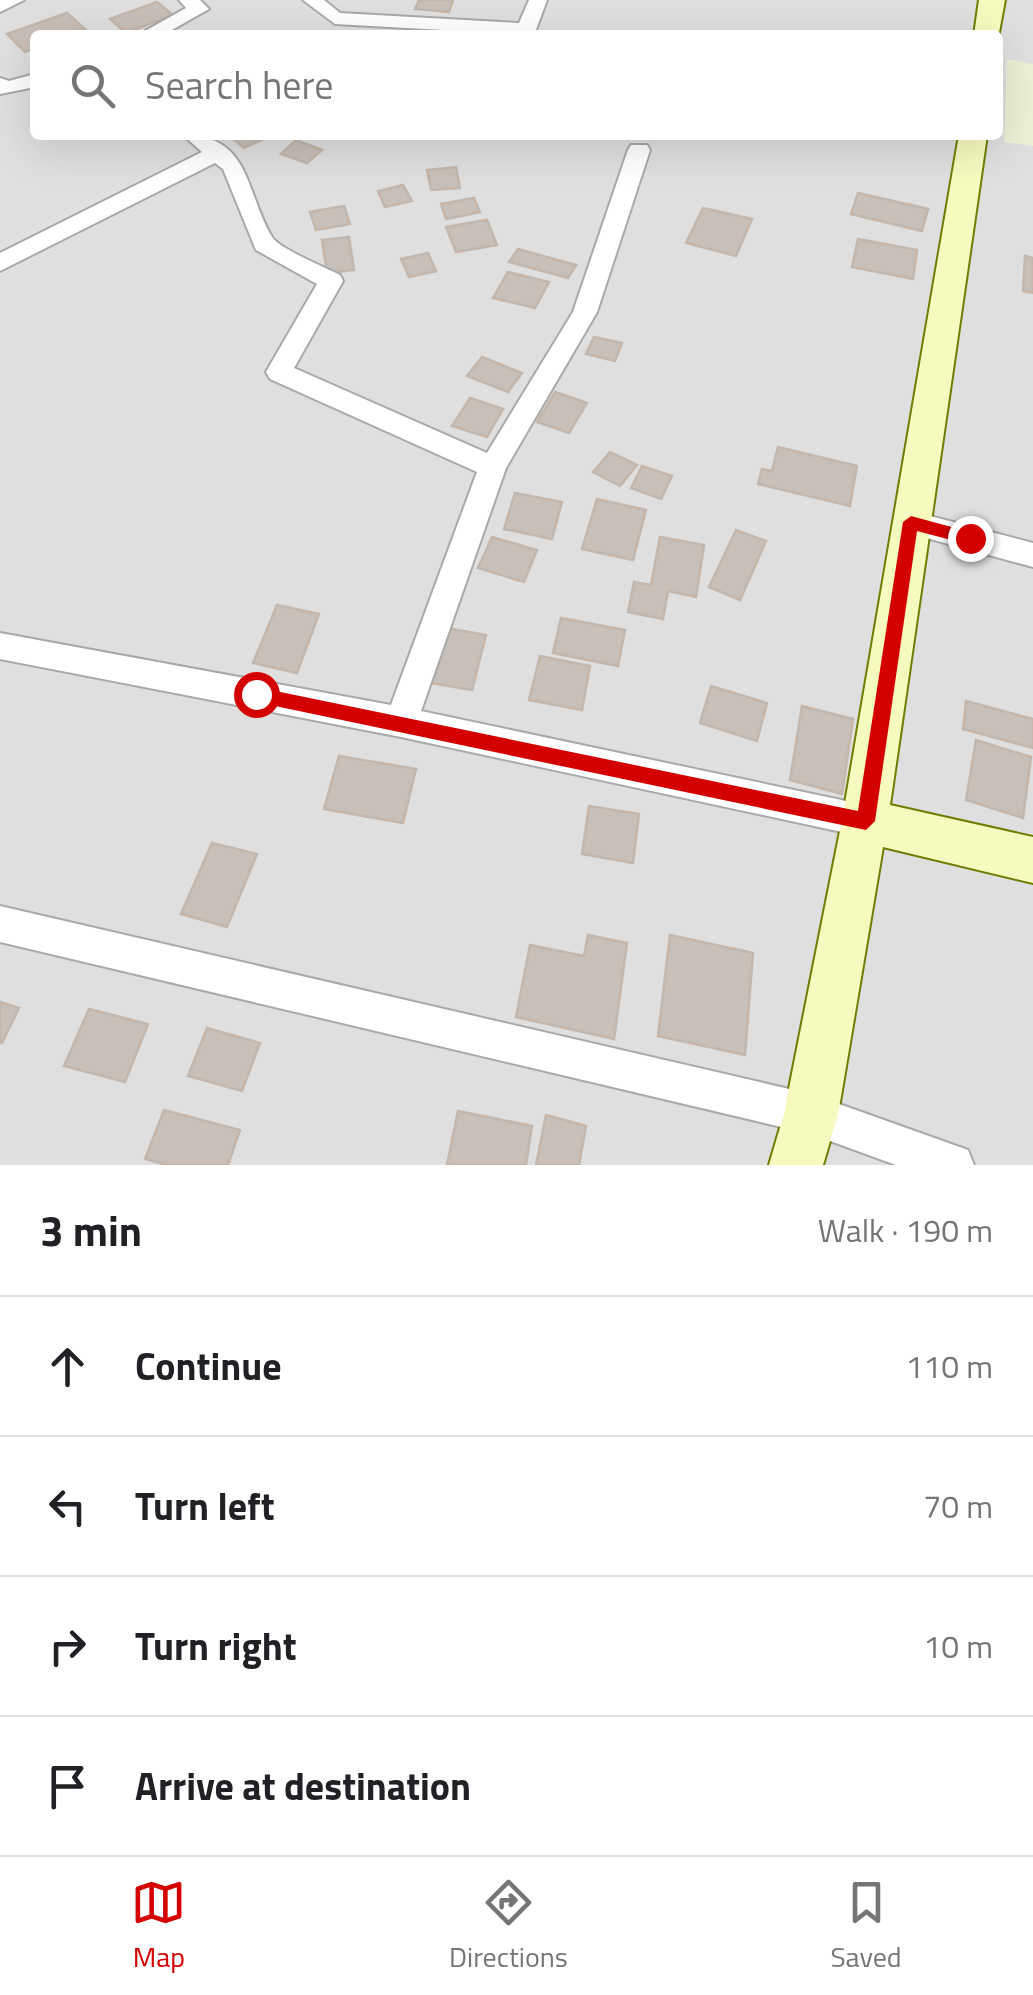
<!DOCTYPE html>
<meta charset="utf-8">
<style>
body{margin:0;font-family:"Titillium Web",sans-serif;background:#f2f2f2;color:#202124}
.stop{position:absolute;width:30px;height:30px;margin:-22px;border:8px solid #d40000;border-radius:50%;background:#fff}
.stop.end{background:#d40000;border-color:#fff;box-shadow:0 2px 10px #0008}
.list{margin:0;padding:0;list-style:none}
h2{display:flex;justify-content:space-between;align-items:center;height:130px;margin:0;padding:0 40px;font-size:42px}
h2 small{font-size:32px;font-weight:400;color:#757577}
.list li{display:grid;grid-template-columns:65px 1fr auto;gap:30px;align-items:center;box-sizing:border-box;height:140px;padding:0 40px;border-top:2px solid #e0e0e0}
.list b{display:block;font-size:38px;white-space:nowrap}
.list em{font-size:32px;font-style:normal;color:#757577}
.icon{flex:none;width:55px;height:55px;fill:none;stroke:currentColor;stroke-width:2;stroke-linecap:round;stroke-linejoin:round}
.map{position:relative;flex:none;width:1033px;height:1165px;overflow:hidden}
.search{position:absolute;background:#fff;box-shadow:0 10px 40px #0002;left:30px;right:30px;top:30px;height:110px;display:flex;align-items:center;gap:25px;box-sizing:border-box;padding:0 35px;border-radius:10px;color:#757577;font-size:38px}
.sheet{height:690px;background:#fff}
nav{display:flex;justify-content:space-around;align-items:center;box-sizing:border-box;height:140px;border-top:2px solid #e0e0e0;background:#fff;font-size:28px;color:#757577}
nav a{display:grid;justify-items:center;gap:5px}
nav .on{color:#d40000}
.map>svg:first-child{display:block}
</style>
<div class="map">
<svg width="1033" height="1165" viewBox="0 0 1033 1165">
<rect width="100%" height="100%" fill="#f2efe9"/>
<!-- residential -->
<path fill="#e0dfdf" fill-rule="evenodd" d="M0 0H1033V1165H0ZM35 35H998V135H35Z"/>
<!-- farmland -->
<path fill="#eef0d5" d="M1007 59 1033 64V146L1004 142Z"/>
<!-- building -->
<g fill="#c7bfb8" stroke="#c4b6ab" stroke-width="2.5">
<path d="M419 0H453L449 12 415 9Z"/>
<path d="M157 2 173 15 126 33 110 19Z"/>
<path d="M67 13 85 29 70 35H35V48L25 52 7 34Z"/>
<path d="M229 135H272L244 148Z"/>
<path d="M296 140 322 150 307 163 281 154Z"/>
<path d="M456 167 460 188 431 190 427 170Z"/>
<path d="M403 185 412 201 385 207 378 191Z"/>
<path d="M858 193 928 209 922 231 851 214Z"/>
<path d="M474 198 480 212 446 219 441 204Z"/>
<path d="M344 206 350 224 316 230 310 212Z"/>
<path d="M703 208 752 219 736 256 686 243Z"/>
<path d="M487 220 497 245 456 252 446 227Z"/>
<path d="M349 237 354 270 327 273 322 240Z"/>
<path d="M858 239 917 250 913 279 852 267Z"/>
<path d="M518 249 576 265 568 278 509 262Z"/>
<path d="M428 253 436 271 409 277 401 259Z"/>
<path d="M1025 256 1033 258V293L1023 291Z"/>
<path d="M508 272 549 282 535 308 493 298Z"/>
<path d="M594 337 622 343 615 361 586 354Z"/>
<path d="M482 357 522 373 508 392 467 376Z"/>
<path d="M555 392 587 403 569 433 537 422Z"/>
<path d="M470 398 503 409 487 437 452 426Z"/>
<path d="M778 447 857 466 850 506 758 484 762 469 772 471Z"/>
<path d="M610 452 637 465 620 486 593 472Z"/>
<path d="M642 466 672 476 661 499 631 488Z"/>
<path d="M515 493 562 502 552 539 504 529Z"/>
<path d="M597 499 646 510 633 560 582 549Z"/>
<path d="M736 530 766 541 740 600 709 587Z"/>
<path d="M492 537 537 550 524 582 478 568Z"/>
<path d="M660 537 704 545 696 597 668 591 663 619 628 612 634 582 651 585Z"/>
<path d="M277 605 319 614 297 673 253 663Z"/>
<path d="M561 618 625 630 618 666 553 653Z"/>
<path d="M446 628 486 635 472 690 431 683Z"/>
<path d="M540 656 590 666 582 710 529 700Z"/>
<path d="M711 686 767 703 757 741 700 723Z"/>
<path d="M966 701 1033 719V748L963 729Z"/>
<path d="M802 706 853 719 842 794 790 780Z"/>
<path d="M976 740 1031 757 1023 818 966 800Z"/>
<path d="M339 756 416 769 403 823 324 809Z"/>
<path d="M589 806 639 814 633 863 582 854Z"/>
<path d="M212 843 257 854 227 927 181 914Z"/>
<path d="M588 935 627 943 614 1039 516 1017 530 945 584 956Z"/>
<path d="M670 935 753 953 745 1055 658 1036Z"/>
<path d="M0 1002 19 1008 2 1043H0Z"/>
<path d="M89 1009 148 1024 125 1082 64 1066Z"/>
<path d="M207 1028 260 1043 242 1091 188 1076Z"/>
<path d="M164 1110 240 1130 228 1165H167L145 1159Z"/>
<path d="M458 1111 532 1126 526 1165H447Z"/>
<path d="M546 1115 586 1126 579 1165H536Z"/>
</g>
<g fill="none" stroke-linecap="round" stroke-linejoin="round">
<defs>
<g id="street">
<path d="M0 0H24L0 12Z"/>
<path d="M179 0H200L209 9 163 35H138L186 8Z"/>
<path d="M303 0H324L340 13 519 23 529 0H547L534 35 335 24Z"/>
<path d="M35 74V87L0 94V78L9 81Z"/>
<path d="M183 135C251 135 245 192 272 237 280 249 324 267 340 275L343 281 294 368 487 453 573 312 628 150 631 145H647L650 150 597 312 506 468 421 711 865 805 877 809 882 821 877 833 865 837 401 737 0 659V633L391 705 477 472 270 379 266 372 317 284 256 250 223 169 215 163 0 271V253L202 152Z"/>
<path d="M911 511 1033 543V567L901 531 897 523 901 515Z"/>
<path d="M0 906 811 1094 968 1150 974 1165H896L811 1134 0 942Z"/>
</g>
<g id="secondary">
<path d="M979 0H1005L998 38 974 35Z"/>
<path d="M959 135H987L890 805 1033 837V883L883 847 838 1114 823 1165H769L784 1114 842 821Z"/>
</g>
</defs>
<!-- street casing -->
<use href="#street" stroke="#a9a9a9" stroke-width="4"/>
<!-- secondary casing -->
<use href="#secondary" stroke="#707d05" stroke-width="4"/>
<!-- street -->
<use href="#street" fill="#fff" fill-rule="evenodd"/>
<!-- secondary -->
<use href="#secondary" fill="#f7fabf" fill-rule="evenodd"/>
</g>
<!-- route -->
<path fill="#d40000" d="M911 516 970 532 978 538 970 545 917 531 875 821 866 830 256 702 247 694 256 687 858 811 903 522Z"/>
</svg>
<div class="stop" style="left:256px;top:694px"></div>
<div class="stop end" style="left:970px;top:538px"></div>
<div class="search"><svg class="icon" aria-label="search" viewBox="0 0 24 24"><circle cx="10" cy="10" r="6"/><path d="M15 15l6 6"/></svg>Search here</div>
</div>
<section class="sheet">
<h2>3 min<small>Walk · 190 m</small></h2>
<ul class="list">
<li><svg class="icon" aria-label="ahead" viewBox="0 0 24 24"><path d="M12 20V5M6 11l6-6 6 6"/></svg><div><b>Continue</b></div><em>110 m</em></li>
<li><svg class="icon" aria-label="left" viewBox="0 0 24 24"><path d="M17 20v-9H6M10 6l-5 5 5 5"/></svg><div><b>Turn left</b></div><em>70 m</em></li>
<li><svg class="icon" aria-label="right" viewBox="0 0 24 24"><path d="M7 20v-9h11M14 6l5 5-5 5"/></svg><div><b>Turn right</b></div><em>10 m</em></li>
<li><svg class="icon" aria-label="arrive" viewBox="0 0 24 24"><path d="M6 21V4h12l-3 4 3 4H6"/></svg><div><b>Arrive at destination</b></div></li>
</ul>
</section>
<nav>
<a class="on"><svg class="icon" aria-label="map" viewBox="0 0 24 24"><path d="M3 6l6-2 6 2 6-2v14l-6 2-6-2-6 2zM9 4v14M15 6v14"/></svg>Map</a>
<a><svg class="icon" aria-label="directions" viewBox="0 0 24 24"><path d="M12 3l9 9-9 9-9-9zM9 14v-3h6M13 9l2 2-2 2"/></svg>Directions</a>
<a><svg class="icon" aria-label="saved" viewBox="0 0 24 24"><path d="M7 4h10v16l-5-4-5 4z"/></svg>Saved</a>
</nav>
